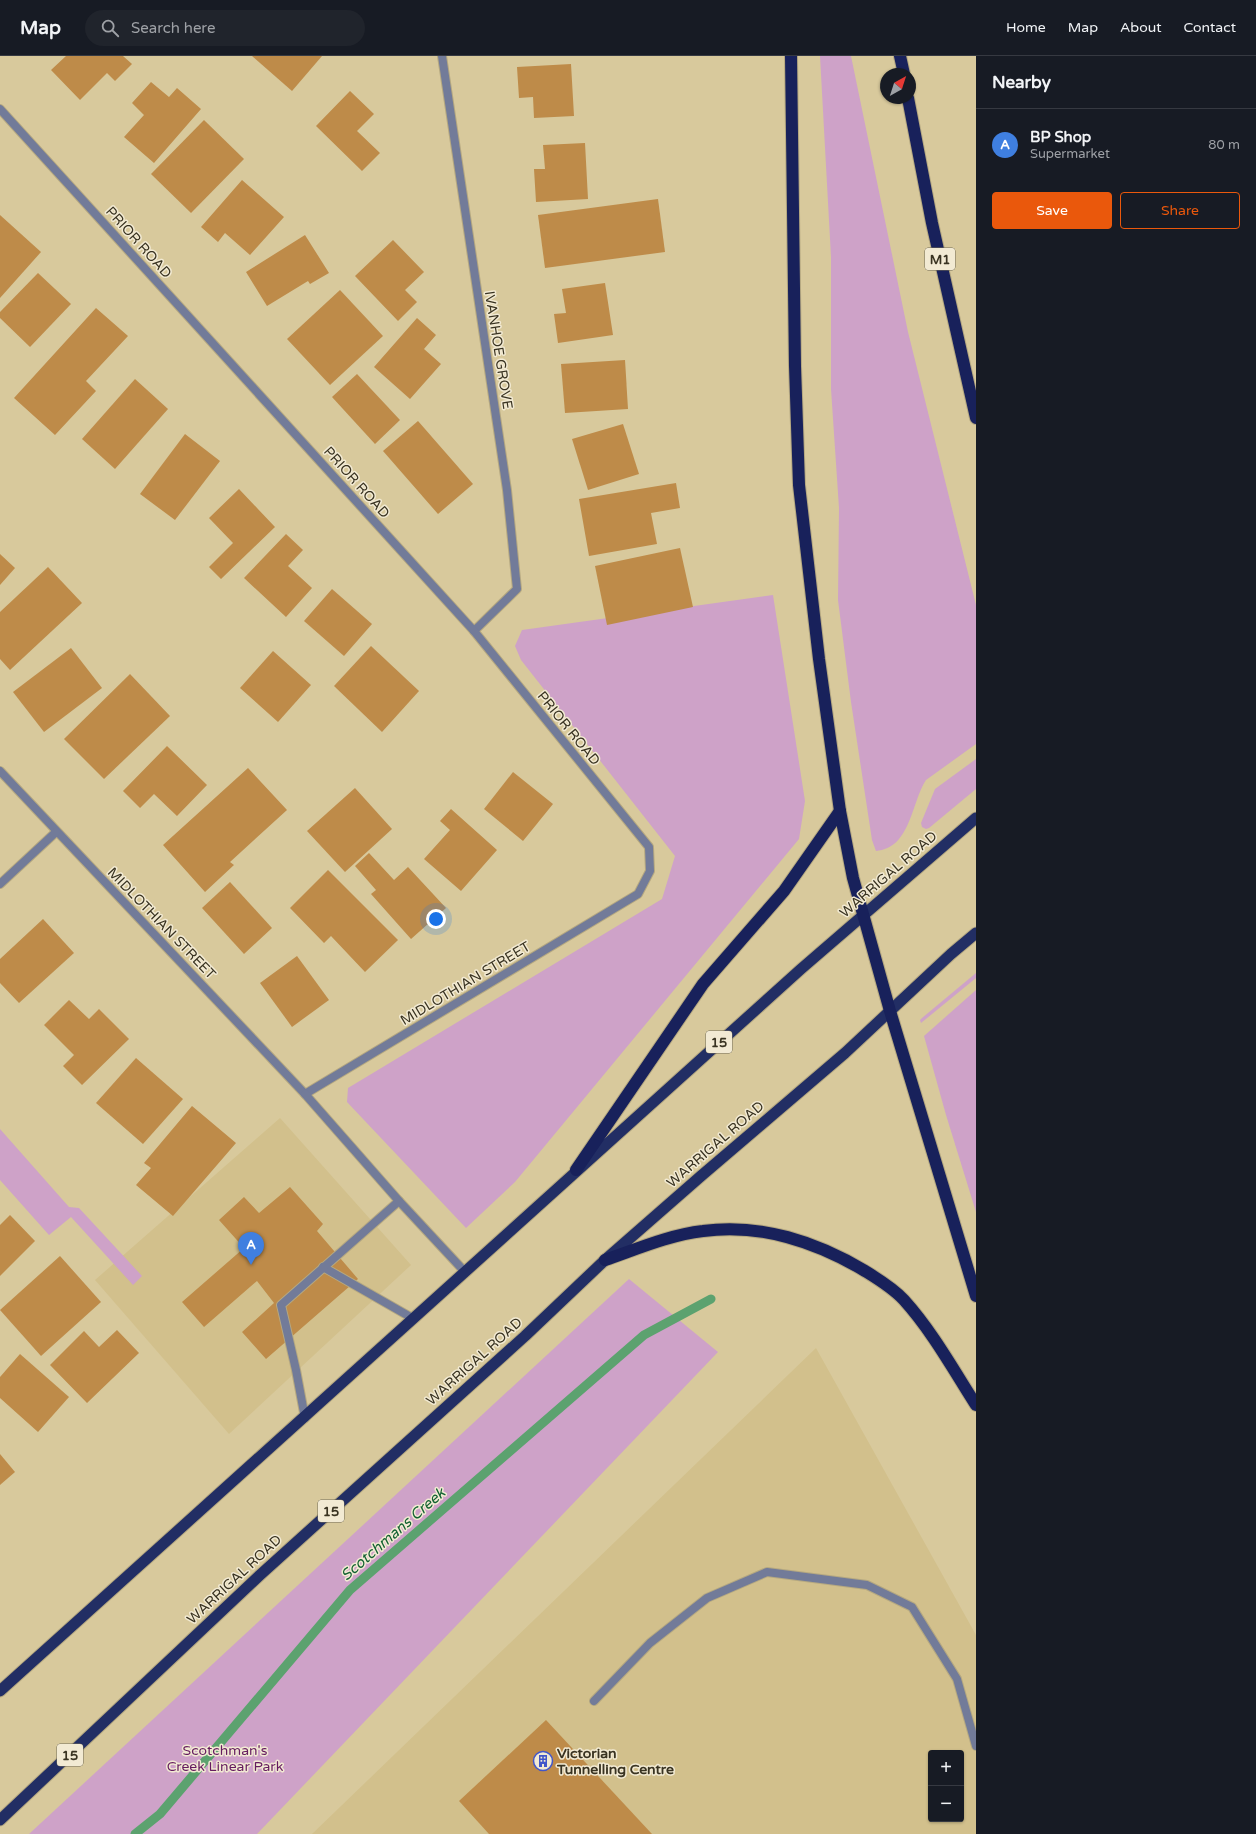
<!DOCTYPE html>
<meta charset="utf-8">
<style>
body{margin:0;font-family:"Varela Round",sans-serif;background:#20242c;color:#f1f3f6}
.controls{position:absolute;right:12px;bottom:12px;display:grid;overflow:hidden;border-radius:4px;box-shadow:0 1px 3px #0004}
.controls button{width:36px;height:36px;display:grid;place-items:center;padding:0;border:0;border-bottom:1px solid #363941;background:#171b24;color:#f1f3f6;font:20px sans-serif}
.compass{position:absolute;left:880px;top:12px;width:36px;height:36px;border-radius:50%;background:#171b24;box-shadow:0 1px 3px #0004;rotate:39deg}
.you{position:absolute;left:436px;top:863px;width:14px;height:14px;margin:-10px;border:3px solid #fff;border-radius:50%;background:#1a73e8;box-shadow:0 0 0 6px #1a73e833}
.badge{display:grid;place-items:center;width:26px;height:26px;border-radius:50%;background:#ea580c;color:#fff;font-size:13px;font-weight:700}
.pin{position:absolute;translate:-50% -33px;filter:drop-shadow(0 1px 2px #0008)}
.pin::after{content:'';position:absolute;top:21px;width:14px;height:12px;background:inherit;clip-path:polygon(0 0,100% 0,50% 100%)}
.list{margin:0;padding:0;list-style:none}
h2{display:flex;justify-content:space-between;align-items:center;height:52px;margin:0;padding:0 16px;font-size:17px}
h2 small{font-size:13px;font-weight:400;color:#9ea1a6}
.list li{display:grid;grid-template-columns:26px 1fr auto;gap:12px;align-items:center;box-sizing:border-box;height:72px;padding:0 16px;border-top:1px solid #363941}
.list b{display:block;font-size:15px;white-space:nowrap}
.list p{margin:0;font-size:13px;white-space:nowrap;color:#9ea1a6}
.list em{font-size:13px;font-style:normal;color:#9ea1a6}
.actions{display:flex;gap:8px;padding:12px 16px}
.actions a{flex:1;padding:9px 0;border:1px solid #ea580c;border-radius:4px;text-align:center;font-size:14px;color:#ea580c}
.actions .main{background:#ea580c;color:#fff}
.icon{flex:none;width:22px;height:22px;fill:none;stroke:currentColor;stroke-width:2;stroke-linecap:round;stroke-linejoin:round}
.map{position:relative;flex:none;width:976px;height:1778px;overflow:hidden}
header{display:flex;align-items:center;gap:24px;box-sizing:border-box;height:56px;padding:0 20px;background:#171b24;border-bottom:1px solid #363941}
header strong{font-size:19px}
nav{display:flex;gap:22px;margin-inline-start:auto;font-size:14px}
.search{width:280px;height:36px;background:#20242c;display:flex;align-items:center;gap:10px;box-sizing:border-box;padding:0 14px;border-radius:22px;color:#9ea1a6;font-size:15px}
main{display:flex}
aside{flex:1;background:#171b24}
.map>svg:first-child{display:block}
</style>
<header>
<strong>Map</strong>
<div class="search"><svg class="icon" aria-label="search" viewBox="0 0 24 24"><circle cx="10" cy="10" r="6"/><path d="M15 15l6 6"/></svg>Search here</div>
<nav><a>Home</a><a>Map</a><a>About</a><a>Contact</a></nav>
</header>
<main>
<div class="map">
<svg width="976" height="1778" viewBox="0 0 976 1778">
<rect width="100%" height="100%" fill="#d8c99c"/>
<!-- built -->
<g fill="#d2c08c" fill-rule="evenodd">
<path d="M280 1062 411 1209 229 1378 95 1224Z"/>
<path d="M816 1292 976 1579V1778H312ZM931 1697H961V1763H931Z"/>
</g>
<!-- green -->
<g fill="#cea2c8">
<path d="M820 0H851L908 276 976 549V688L926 724C911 747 911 792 876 795L872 784 851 646 838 544 839 452 831 333V201Z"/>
<path d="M773 539 805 745 799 783 515 1126 466 1172 347 1046 348 1032 662 843 675 800 521 604 515 590 522 574Z"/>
<path d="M976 703V733L929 772 926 773 922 771 921 767 935 733Z"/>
<path d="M976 917V922L921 967 920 964 922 962Z"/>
<path d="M976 934V1156L946 1059 924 980Z"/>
<path d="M0 1073 69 1151 79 1152 142 1220 133 1229 71 1161 49 1179 0 1124Z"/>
<path d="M629 1223 718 1296 257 1778H29Z"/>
</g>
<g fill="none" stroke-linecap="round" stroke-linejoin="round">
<!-- stream -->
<path stroke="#5ca26f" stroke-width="9" d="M135 1778 160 1758 350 1534 644 1279 711 1243"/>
</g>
<!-- building -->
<g fill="#be8b49">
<path d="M66 0H123L132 8 115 25 107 17 80 44 51 14Z"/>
<path d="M252 0H322L292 35Z"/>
<path d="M571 8 574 60 534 62 533 41 519 42 517 11Z"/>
<path d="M151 26 169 41 177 32 201 53 154 107 124 81 144 59 132 47Z"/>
<path d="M350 35 374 58 357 75 380 97 362 115 316 70Z"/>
<path d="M204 64 244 103 191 157 151 118Z"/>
<path d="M585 87 588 143 536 146 534 113H545L543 89Z"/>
<path d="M242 124 284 161 250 199 225 177 218 186 201 171Z"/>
<path d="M658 143 665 196 545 212 538 159Z"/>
<path d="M0 159 41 196 0 242Z"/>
<path d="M305 179 329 217 310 228 308 225 267 250 246 216Z"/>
<path d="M393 184 424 216 405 234 417 246 398 265 355 220Z"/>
<path d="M38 217 71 248 30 291 0 262V256Z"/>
<path d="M605 227 613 279 558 287 554 258 566 257 562 233Z"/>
<path d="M340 234 383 280 330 329 287 283Z"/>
<path d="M96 252 128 280 86 325 96 335 55 379 14 342Z"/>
<path d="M417 262 436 279 424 293 441 308 410 343 374 311Z"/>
<path d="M625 304 628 353 565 357 561 308Z"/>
<path d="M357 318 400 364 375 388 332 341Z"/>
<path d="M135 323 168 353 115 413 82 383Z"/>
<path d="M418 365 473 428 438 458 383 395Z"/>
<path d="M623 368 639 418 588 434 572 383Z"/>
<path d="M185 378 220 405 175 464 140 438Z"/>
<path d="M676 427 680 452 651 457 657 488 589 500 579 443Z"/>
<path d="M239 433 275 471 221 523 209 511 233 487 209 462Z"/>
<path d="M286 478 303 494 288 510 312 532 286 561 244 522Z"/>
<path d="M680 492 693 551 607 569 595 510Z"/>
<path d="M0 498 15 512 0 529Z"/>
<path d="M48 511 82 547 10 614 0 603V556Z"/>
<path d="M332 533 372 568 344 600 304 565Z"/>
<path d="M371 590 419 635 382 676 334 630Z"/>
<path d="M71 592 102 632 44 676 13 636Z"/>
<path d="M273 595 311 629 278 666 240 632Z"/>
<path d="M130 618 170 660 104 723 64 683Z"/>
<path d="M167 690 207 729 177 760 154 738 140 752 123 735Z"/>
<path d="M248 712 287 754 230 806 234 809 205 836 163 789Z"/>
<path d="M513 716 553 748 523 785 484 753Z"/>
<path d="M355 732 392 773 345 816 307 775Z"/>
<path d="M451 753 497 794 461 835 424 803 450 774 440 765Z"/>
<path d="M369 797 394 824 408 811 446 852 411 883 371 838 376 834 355 810Z"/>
<path d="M328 814 398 884 365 916 331 880 324 887 290 852Z"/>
<path d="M230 826 272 872 244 898 202 852Z"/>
<path d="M43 863 74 897 19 947 0 927V903Z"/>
<path d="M297 900 329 944 292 971 260 927Z"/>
<path d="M69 944 89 963 99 953 129 983 82 1029 63 1010 74 999 44 969Z"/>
<path d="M136 1002 183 1043 143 1088 96 1047Z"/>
<path d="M192 1050 236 1087 173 1160 136 1129 151 1112 144 1107Z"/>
<path d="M290 1131 323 1168 317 1175 358 1223 266 1303 242 1276 274 1247 257 1225 204 1271 182 1246 244 1192 219 1164 244 1141 259 1157Z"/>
<path d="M10 1159 35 1185 0 1220V1169Z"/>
<path d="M60 1200 101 1246 41 1300 0 1254Z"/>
<path d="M117 1274 139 1297 87 1347 50 1309 84 1275 99 1291Z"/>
<path d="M20 1298 69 1341 38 1376 0 1342V1321Z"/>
<path d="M0 1398 15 1416 0 1429Z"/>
<path d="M546 1664 652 1778H489L459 1745Z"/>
</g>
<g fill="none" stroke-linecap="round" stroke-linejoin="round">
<defs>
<g id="service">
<path d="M323 1211 414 1263"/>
<path d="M305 1362 296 1314 281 1249 399 1145"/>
<path d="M594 1645 650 1587 707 1542 767 1516 867 1529 912 1551 957 1623 976 1690"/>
</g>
<g id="minor">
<path d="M442 0 507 434 517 533 474 575"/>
<path d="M0 53 474 575 649 791 650 815 638 838 305 1038 0 715"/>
<path d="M0 828 56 776"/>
<path d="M305 1038 399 1145 465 1216"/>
</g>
<g id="trunk">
<path d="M0 1635 801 913 976 762"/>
<path d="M0 1764 260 1519 525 1280 605 1204 701 1120 845 997 951 898 976 877"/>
</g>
<g id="motorway">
<path d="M791 0 795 310 799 429 819 603 840 755 853 822 890 955 976 1240"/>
<path d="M900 0 904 18"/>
<path d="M908 42 932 167 976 362"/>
<path d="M576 1114 703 928 784 835 840 755"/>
<path d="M605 1204C637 1193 669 1179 703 1175 760 1167 817 1186 865 1215 878 1223 893 1232 904 1244 932 1275 953 1313 976 1349"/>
</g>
</defs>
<!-- service casing -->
<use href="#service" stroke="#b5a881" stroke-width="10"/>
<!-- minor casing -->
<use href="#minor" stroke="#b5a881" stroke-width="10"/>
<!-- trunk casing -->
<use href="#trunk" stroke="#b5a881" stroke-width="13"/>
<!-- motorway casing -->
<use href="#motorway" stroke="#b5a881" stroke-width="14"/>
<!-- service -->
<use href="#service" stroke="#727b99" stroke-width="8"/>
<!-- minor -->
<use href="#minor" stroke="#727b99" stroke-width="8"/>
<!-- trunk -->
<use href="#trunk" stroke="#222e64" stroke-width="11"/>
<!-- motorway -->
<use href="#motorway" stroke="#18215b" stroke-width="12"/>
</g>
<!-- icons -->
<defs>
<symbol id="building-ring" viewBox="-11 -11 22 22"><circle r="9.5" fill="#f2ead3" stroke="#4256c9" stroke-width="1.5"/><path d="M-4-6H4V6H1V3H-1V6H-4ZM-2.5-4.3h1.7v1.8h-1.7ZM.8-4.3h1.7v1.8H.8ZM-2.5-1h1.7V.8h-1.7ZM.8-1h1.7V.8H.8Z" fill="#4256c9"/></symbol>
</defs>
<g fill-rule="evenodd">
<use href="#building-ring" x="532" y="1694" width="22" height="22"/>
</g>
<g text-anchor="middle" stroke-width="3" stroke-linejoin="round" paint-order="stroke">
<!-- shield labels -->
<g fill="#f2ead3" stroke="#706a56" stroke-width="1">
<rect x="925" y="192" width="30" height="22" rx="3"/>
<rect x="706" y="975" width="26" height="22" rx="3"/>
<rect x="318" y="1444" width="26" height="22" rx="3"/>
<rect x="57" y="1688" width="26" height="22" rx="3"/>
</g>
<g font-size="13" font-weight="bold" fill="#393321">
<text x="940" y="208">M1</text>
<text x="719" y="991">15</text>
<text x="331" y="1460">15</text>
<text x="70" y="1704">15</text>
</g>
<!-- street labels -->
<g font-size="14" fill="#393321" stroke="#f2ead3">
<text transform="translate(139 186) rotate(48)" y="5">PRIOR ROAD</text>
<text transform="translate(499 294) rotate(81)" y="5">IVANHOE GROVE</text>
<text transform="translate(357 426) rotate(48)" y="5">PRIOR ROAD</text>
<text transform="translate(569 672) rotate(51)" y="5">PRIOR ROAD</text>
<text transform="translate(888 818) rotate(-41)" y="5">WARRIGAL ROAD</text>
<text transform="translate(162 867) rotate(46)" y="5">MIDLOTHIAN STREET</text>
<text transform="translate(465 927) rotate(-31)" y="5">MIDLOTHIAN STREET</text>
<text transform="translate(715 1088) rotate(-41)" y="5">WARRIGAL ROAD</text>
<text transform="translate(474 1305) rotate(-42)" y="5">WARRIGAL ROAD</text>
<text transform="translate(234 1523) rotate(-43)" y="5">WARRIGAL ROAD</text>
</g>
<!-- park labels -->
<g font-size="14" fill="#651b5f" stroke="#f2ead3">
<text x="225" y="1699">Scotchman's<tspan x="225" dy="16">Creek Linear Park</tspan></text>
</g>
<!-- poi labels -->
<g font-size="14" font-weight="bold" fill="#393321" stroke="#f2ead3" text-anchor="start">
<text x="557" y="1702">Victorian<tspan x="557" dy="16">Tunnelling Centre</tspan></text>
</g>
<!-- water labels -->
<g font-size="15" font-style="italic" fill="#126131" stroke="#f2ead3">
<text transform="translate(393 1478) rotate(-41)" y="5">Scotchmans Creek</text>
</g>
</g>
</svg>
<div class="controls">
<button>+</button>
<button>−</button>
</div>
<svg class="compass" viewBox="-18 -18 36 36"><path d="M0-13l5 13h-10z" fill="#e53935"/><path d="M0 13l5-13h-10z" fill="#9ea1a6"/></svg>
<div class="you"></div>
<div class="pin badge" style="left:251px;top:1209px;background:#3f7fe0">A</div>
</div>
<aside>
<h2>Nearby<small></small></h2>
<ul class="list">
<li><span class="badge" style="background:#3f7fe0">A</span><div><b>BP Shop</b><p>Supermarket</p></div><em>80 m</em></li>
</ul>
<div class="actions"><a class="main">Save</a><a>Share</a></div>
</aside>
</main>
